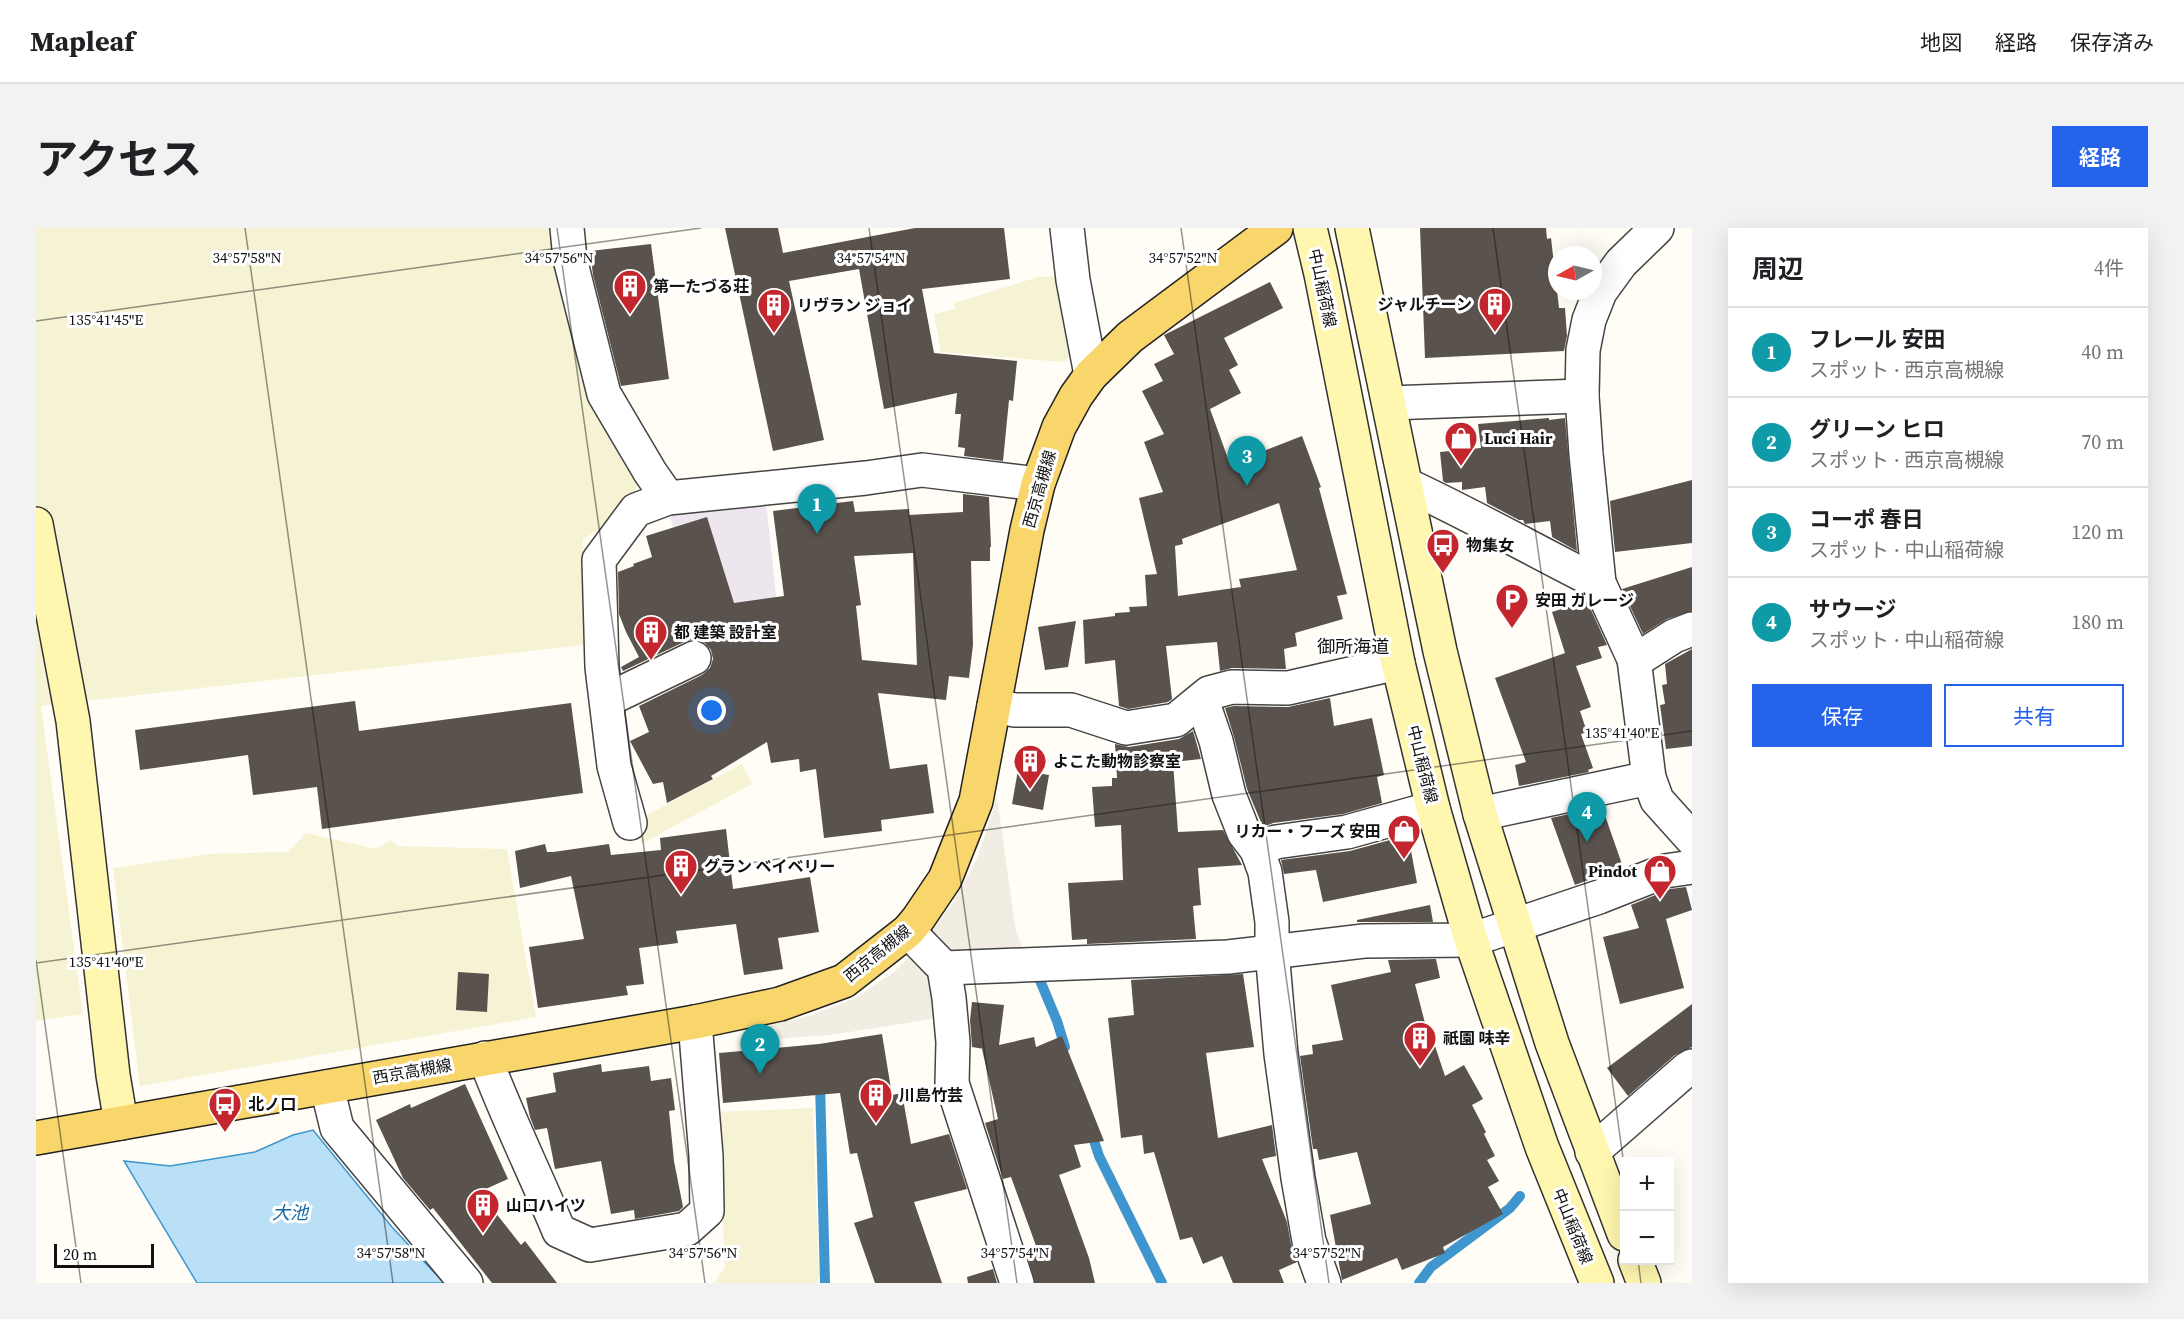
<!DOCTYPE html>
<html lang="ja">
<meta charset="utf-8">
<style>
body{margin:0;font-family:"Source Serif 4","Noto Sans JP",serif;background:#f2f2f2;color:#202124}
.controls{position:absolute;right:18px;bottom:18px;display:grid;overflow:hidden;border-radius:0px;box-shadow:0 6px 24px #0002}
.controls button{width:54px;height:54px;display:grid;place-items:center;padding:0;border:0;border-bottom:2px solid #e0e0e0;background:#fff;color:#202124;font:30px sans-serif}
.compass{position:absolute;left:1512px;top:18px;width:54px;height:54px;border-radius:50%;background:#fff;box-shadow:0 6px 24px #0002;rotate:262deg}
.scale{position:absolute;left:18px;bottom:15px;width:100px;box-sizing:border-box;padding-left:6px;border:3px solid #111;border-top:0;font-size:16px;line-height:21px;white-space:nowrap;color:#111;-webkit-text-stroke:4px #fff;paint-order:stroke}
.you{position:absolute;left:676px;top:483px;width:21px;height:21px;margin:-15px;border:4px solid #fff;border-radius:50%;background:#1a73e8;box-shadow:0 0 0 9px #1a73e833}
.badge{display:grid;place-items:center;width:39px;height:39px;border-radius:50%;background:#2563eb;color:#fff;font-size:20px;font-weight:700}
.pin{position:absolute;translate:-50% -50px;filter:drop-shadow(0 2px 3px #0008)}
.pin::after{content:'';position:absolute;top:32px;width:21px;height:18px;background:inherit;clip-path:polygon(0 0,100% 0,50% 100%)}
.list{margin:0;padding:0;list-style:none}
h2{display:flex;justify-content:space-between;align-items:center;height:78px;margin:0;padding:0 24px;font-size:26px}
h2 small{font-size:20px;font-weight:400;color:#757577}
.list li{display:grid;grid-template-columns:39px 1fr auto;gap:18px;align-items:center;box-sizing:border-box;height:90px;padding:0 24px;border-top:2px solid #e0e0e0}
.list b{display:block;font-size:22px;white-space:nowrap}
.list p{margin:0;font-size:20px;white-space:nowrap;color:#757577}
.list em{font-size:20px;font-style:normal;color:#757577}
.actions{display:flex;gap:12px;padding:18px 24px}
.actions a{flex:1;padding:14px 0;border:2px solid #2563eb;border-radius:0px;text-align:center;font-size:21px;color:#2563eb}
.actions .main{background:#2563eb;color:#fff}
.map{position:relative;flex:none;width:1656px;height:1055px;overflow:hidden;border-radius:0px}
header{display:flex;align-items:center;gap:36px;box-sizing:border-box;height:84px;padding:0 30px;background:#fff;border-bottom:2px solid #e0e0e0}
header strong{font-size:28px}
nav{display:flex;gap:33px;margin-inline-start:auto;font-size:21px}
.intro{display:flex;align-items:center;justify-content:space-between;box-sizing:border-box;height:144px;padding:0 36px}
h1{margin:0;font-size:42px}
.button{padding:15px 27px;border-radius:0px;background:#2563eb;color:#fff;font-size:21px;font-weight:700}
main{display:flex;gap:36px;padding:0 36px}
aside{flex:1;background:#fff;border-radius:0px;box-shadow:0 6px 24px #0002}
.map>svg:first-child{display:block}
</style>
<header>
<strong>Mapleaf</strong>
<nav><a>地図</a><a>経路</a><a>保存済み</a></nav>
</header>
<div class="intro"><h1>アクセス</h1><a class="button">経路</a></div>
<main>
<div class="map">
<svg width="1656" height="1055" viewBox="0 0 1656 1055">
<rect width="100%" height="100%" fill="#fffdf5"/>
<!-- industrial -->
<path fill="#eee6ef" d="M730 274 753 487 676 420 634 289 644 284Z"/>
<!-- farmland -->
<g fill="#f6f3d4">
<path d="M0 0H518L569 186 602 257 582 291 547 311 548 417 5 478 47 786 0 793Z"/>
<path d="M1026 48 1035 127 1027 134 905 124 898 86 919 81 918 75 1002 49Z"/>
<path d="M706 536 716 556 605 616 602 592Z"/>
<path d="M270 605 341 621 354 612 363 618 471 621 500 789 104 858 77 640 174 626 252 624Z"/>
<path d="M777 880 783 1048 781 1055H678L689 1039 681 884Z"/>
</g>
<!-- plaza -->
<g fill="#f1ede2">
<path d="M961 569 980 704 988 722 920 727 893 706 916 676 942 629Z"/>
<path d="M881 728 893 733 909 789 795 807 722 812V800L773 788 819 770 857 745 872 730Z"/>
</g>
<!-- water -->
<path fill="#b9e0f7" stroke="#3f96cf" stroke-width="1.5" d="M277 902 356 999 408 1055H161L88 933 134 938 219 924 257 907Z"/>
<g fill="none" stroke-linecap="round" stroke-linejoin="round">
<!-- stream -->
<g stroke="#3f96cf" stroke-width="10">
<path d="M1003 750 1021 793 1029 819"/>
<path d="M784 854 789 1055"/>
<path d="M1054 900 1063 928 1126 1055"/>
<path d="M1383 1055 1395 1039 1474 980 1484 968"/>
</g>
</g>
<!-- building -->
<g fill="#5a524d" fill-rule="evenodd">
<path d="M689 0H742L747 25 879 0H968L974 51 886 61 898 125 981 133 977 173 973 172 967 233 928 228 929 220 922 219 925 186H919L921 165 848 181 823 41 753 53 788 212 737 223Z"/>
<path d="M1384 0H1510L1511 11 1515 10 1523 80H1529L1531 108 1528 123 1389 130Z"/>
<path d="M615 16 633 151 585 158 557 47 554 23Z"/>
<path d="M1234 54 1247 80 1188 110 1202 137 1193 142 1205 165 1174 181 1194 236 1266 208 1285 259 1283 260 1311 366 1301 368 1307 391 1259 405 1261 418 1248 421 1250 441 1196 440 1184 443 1181 414 1130 418 1136 471 1132 474 1092 481 1083 478 1079 432 1049 436 1047 392 1079 388V385L1094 384 1093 379 1111 378 1109 347 1121 346 1103 270 1127 264 1108 214 1128 206 1106 163 1127 153 1118 136 1138 126 1128 107ZM1243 275 1261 342 1203 351 1205 359 1142 368 1139 318 1147 316 1146 311Z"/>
<path d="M1513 190V192L1529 190 1541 323 1516 309 1514 293 1489 296 1487 292H1483L1451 275 1449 259 1426 262V254L1410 255 1407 253 1404 224 1445 220 1442 196Z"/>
<path d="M1656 252V315L1579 324 1574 273Z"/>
<path d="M927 266 953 269 955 319H954V333H935L937 417 933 450 913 448 910 472 842 465 854 541 891 536 898 585 845 592 846 603 788 610 780 541 764 544 763 531 735 535 731 514 675 548 677 551 631 575 627 554 617 556 594 513 613 504 603 478 666 447 674 440 677 431 675 422 669 415 659 411 650 413 587 443 585 439 603 429 590 404 583 386 582 344 598 338 597 336 616 329 610 308 671 289 698 375 748 368 737 283 817 273 819 284 873 281V287L927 284ZM877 325 881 437 826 432 820 378 825 377 818 328Z"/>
<path d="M1656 339V383L1631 391 1607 406 1586 361Z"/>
<path d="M1551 373 1571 417 1562 419 1566 430 1540 438 1555 479 1544 483 1551 504 1545 506 1557 540 1552 542 1553 544 1483 558 1479 537 1490 534 1459 450 1529 425 1516 384Z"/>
<path d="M1040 393 1032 439 1009 442 1002 399Z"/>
<path d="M1656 421V518L1630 521 1624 477 1629 476 1626 457 1631 456 1629 436Z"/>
<path d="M1294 470 1298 498 1336 490 1348 547 1341 549 1346 575 1307 586 1237 595 1227 599 1211 561 1198 509 1189 480 1198 478 1252 479Z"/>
<path d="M319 473 323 503 535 475 547 565 286 601 281 559 217 567 212 527 104 542 99 502Z"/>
<path d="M1157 503 1165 531 1137 534 1142 604 1187 602 1206 637 1162 640 1165 677 1157 678 1160 711 1051 716V711L1036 712 1032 655 1087 652 1085 597 1059 599 1056 559 1076 558V550H1081L1079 516 1093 519 1143 511Z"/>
<path d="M982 542 1013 547 1007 582 976 576Z"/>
<path d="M1566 579 1587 639 1539 657 1515 590Z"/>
<path d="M690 601 697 661 774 649 783 704 742 710 747 741 708 747 700 696 640 703 642 715 603 720 608 756 590 758 592 767 502 780 493 719 548 711 535 648 484 660 479 623 509 616 511 624H517L573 616 575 627 625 622 624 610Z"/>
<path d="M1354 612 1355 616 1373 612 1381 655 1287 674 1280 642 1248 646 1245 632 1314 623Z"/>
<path d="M1650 659 1656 682 1630 691 1648 760 1584 776 1567 709 1603 700 1595 677 1634 661Z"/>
<path d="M1394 677 1397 694H1321V692Z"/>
<path d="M1400 731 1404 750 1379 756 1392 807 1395 806 1409 848 1428 837 1447 871 1436 877 1450 904 1448 906 1459 928 1451 932 1463 953 1452 959 1467 986 1407 1019 1409 1025 1366 1042 1361 1030 1306 1052 1294 987 1335 976 1321 924 1283 932 1281 921H1277L1264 828 1277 826 1276 817 1307 812 1295 757 1355 744 1352 732Z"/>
<path d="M422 744 453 746 451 784 420 782Z"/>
<path d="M1207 746 1218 819 1170 825 1182 910 1236 897 1240 928 1226 931 1251 994 1255 1016 1261 1034 1243 1042 1248 1055H1197L1186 1028 1167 1036 1156 1009 1144 1012 1118 924 1108 926 1106 907 1085 910 1072 790 1098 787 1095 752Z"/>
<path d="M936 774 968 777 963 817 998 809 1000 819 1026 808 1068 913 1038 917 1045 939 1023 947 1053 1030 1059 1055H999L992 1030 1003 1026 975 949 967 951 949 895 962 891 946 821H948L936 819 934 792Z"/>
<path d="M1656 776V819L1639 827 1592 868 1571 840Z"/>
<path d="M846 806 856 867 866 865 875 916 913 906 931 961 878 974 906 1055H839L818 995 837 989 821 925 814 926 804 865 687 875 683 825 783 816Z"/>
<path d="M565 836 566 844 613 838 615 853 635 850 639 882 633 883 638 933 647 979 643 983 599 991 598 982 575 986 565 933 519 941 511 900 499 902 494 889 490 870 520 864 517 845Z"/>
<path d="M429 856 472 951 443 964 485 1017 489 1013 521 1055H456L397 980 394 982 367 950 340 892 374 876 375 880Z"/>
<path d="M957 1041 961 1055H932L931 1049Z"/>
</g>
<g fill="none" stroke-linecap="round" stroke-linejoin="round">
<defs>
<g id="street">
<path d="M531 0 534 31 568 166 614 244 632 270"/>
<path d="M1031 0 1037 52 1055 147"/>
<path d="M1621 0 1585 35 1564 64 1553 92 1547 122 1546 168 1550 226 1563 355 1598 431 1613 550 1621 572 1656 611"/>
<path d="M1353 175 1546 168"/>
<path d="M1371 257C1436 287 1499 323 1563 355"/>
<path d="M1598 431 1605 429 1638 408 1656 401"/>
<path d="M571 472 658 430"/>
<path d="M1166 472 1180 513 1193 567 1208 605 1221 622 1229 644 1236 694V723L1245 826 1262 950 1273 1013 1288 1055"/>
<path d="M958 478 979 482H1035L1090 500 1140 492 1173 465 1196 459 1252 460 1362 435"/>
<path d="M1444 586 1613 550"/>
<path d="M594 595 578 538 566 439 563 332 600 282 632 270 830 250 886 242 1002 256"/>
<path d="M1221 622 1240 614 1311 604 1397 580"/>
<path d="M872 703 908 740 913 770 917 814 916 855 981 1055"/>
<path d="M908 740 1192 729 1328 713 1435 712 1563 669 1629 643 1656 639"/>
<path d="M449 830C471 889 499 945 523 1003L554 1017 651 1001 671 983 670 928 659 794"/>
<path d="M291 859 301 900 430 1055"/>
<path d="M1556 924 1651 841 1656 838"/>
</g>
<g id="secondary">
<path d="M1274 0 1285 46 1362 435 1397 580 1435 712 1506 919 1561 1055"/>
<path d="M1316 0 1404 423 1444 586 1516 815 1588 1006"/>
<path d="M0 296 37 493 77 847 85 895"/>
<path d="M1599 1032 1608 1055"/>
</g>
<path id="primary" d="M0 910 659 794 744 776 808 753 872 703 882 691 909 651 940 573 991 302 1002 256 1023 199 1040 168 1055 147 1094 109 1240 0"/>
</defs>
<!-- street casing -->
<use href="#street" stroke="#444" stroke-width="36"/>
<!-- secondary casing -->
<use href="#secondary" stroke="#333" stroke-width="36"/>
<!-- primary casing -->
<use href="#primary" stroke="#222" stroke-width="36"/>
<!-- street -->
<use href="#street" stroke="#fff" stroke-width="33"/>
<!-- secondary -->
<use href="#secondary" stroke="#fff6b0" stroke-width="33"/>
<!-- primary -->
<use href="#primary" stroke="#f9d66b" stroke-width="33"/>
</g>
<!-- ticks -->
<path fill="none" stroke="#111" stroke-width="1.5" stroke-opacity="0.45" d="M209 0 357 1055M521 0 669 1055M833 0 981 1055M1145 0 1293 1055M1457 0 1588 937M0 93 665 0M0 732 45 1055M0 735 1656 503M1602 1032 1605 1055"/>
<!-- icons -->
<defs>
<symbol id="building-pin" viewBox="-11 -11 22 30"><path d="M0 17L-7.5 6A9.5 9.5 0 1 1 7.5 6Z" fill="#c4262e" stroke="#fff"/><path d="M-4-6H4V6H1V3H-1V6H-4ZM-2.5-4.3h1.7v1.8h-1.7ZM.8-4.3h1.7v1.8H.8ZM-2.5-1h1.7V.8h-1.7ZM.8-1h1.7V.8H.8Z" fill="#fff"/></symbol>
<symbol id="shop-pin" viewBox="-11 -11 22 30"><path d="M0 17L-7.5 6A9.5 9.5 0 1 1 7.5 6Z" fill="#c4262e" stroke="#fff"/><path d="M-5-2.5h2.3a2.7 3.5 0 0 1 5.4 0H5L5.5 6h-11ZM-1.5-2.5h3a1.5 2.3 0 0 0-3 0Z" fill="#fff"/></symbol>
<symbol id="bus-pin" viewBox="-11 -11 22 30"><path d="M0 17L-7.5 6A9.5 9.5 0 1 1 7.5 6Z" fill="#c4262e" stroke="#fff"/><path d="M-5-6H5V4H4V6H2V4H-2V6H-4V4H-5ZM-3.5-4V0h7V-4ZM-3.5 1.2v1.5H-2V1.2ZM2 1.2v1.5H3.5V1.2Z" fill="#fff"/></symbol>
<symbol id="parking-pin" viewBox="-11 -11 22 30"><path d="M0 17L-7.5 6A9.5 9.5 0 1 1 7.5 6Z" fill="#c4262e" stroke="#fff"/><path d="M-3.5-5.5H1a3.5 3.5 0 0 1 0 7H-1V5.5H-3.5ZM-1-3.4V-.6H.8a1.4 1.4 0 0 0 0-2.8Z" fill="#fff"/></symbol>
</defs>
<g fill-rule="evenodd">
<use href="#building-pin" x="575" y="39" width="38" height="52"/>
<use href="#building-pin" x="1440" y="57" width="38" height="52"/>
<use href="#building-pin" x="719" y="58" width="38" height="52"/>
<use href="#shop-pin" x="1406" y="191" width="38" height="52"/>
<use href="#bus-pin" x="1388" y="298" width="38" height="52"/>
<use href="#parking-pin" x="1457" y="353" width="38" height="52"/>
<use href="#building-pin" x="596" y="385" width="38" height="52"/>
<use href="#building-pin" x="975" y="514" width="38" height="52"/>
<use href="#shop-pin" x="1349" y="584" width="38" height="52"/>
<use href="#building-pin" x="626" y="619" width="38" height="52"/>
<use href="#shop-pin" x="1605" y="624" width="38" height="52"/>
<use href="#building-pin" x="1365" y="791" width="38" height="52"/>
<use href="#building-pin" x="821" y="848" width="38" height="52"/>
<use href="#bus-pin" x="170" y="857" width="38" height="52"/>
<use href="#building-pin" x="428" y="958" width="38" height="52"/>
</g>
<g text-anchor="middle" stroke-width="6" stroke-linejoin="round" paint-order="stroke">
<!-- poi labels -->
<g font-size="16" font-weight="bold" fill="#111" stroke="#fff" text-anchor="start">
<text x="617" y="64">第一たづる荘</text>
<text x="1436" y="82" text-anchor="end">ジャルチーン</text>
<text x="761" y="83">リヴラン ジョイ</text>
<text x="1448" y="216">Luci Hair</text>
<text x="1430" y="323">物集女</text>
<text x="1499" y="378">安田 ガレージ</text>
<text x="638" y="410">都 建築 設計室</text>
<text x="1017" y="539">よこた動物診察室</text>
<text x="1345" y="609" text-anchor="end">リカー・フーズ 安田</text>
<text x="668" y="644">グラン ベイベリー</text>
<text x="1601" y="649" text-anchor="end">Pindot</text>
<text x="1407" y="816">祇園 味辛</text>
<text x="863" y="873">川島竹芸</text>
<text x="212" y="882">北ノ口</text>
<text x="470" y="983">山口ハイツ</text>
</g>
<!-- street labels -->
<g font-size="16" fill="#111" stroke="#fff">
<text transform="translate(1287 60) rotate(78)" y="6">中山稲荷線</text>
<text transform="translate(1003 261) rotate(-74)" y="6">西京高槻線</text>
<text transform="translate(1387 536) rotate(76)" y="6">中山稲荷線</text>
<text transform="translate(841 725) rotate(-39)" y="6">西京高槻線</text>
<text transform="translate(376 843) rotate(-10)" y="6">西京高槻線</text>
<text transform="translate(1537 998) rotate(68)" y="6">中山稲荷線</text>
</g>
<!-- neighbourhood labels -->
<g font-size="18" fill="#111" stroke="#fff">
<text x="1317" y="425">御所海道</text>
</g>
<!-- water labels -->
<g font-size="18" font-style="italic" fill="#1768a6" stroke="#fff">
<text x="254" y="991">大池</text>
</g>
</g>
<g font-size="15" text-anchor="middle" fill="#111" stroke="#fff" stroke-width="6" stroke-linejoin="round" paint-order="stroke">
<text x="211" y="35">34°57'58"N</text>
<text x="523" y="35">34°57'56"N</text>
<text x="835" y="35">34°57'54"N</text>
<text x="1147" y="35">34°57'52"N</text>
<text x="70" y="97">135°41'45"E</text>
<text x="1586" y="510">135°41'40"E</text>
<text x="70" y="739">135°41'40"E</text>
<text x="355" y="1030">34°57'58"N</text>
<text x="667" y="1030">34°57'56"N</text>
<text x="979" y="1030">34°57'54"N</text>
<text x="1291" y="1030">34°57'52"N</text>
</g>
</svg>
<div class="controls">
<button>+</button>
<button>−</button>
</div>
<svg class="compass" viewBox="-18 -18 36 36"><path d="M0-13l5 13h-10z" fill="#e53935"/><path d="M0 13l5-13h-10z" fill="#757577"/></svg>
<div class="scale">20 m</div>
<div class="you"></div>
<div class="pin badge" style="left:781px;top:306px;background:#0f9aa8">1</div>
<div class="pin badge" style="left:724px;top:846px;background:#0f9aa8">2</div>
<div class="pin badge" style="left:1211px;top:258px;background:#0f9aa8">3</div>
<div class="pin badge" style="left:1551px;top:614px;background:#0f9aa8">4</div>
</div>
<aside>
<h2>周辺<small>4件</small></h2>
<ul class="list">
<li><span class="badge" style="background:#0f9aa8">1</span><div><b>フレール 安田</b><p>スポット · 西京高槻線</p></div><em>40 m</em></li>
<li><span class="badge" style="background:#0f9aa8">2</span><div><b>グリーン ヒロ</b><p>スポット · 西京高槻線</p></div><em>70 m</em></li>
<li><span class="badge" style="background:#0f9aa8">3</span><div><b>コーポ 春日</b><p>スポット · 中山稲荷線</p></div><em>120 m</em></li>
<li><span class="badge" style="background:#0f9aa8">4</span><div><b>サウージ</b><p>スポット · 中山稲荷線</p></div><em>180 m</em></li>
</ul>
<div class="actions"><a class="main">保存</a><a>共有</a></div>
</aside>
</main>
